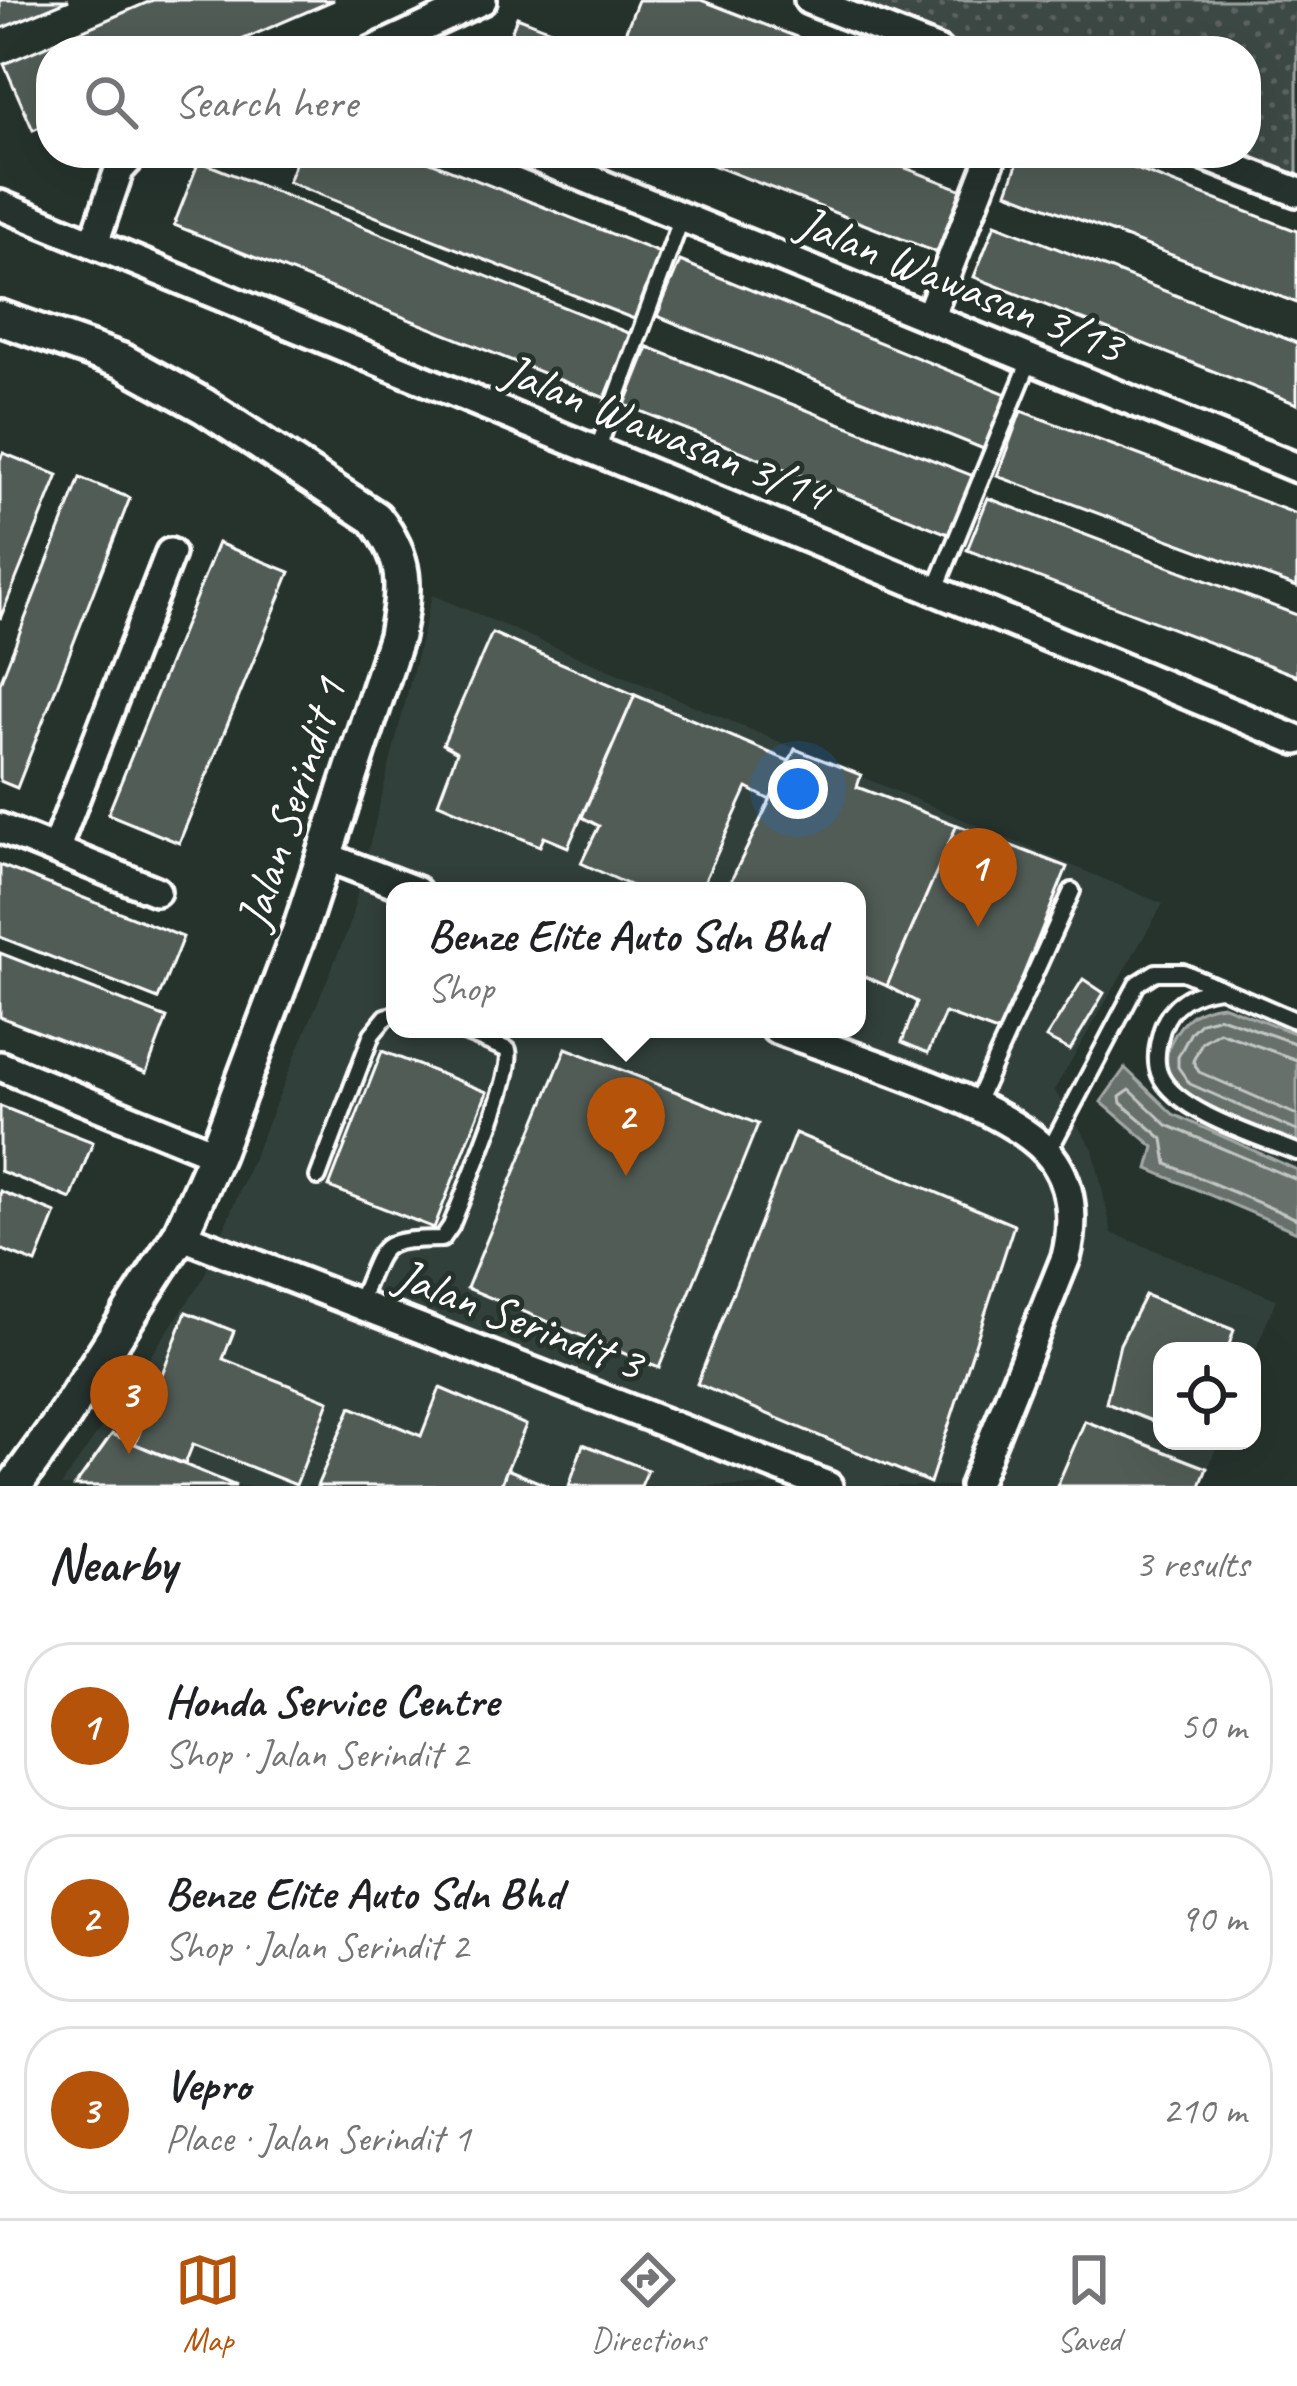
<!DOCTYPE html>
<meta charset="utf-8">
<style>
body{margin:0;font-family:Caveat,sans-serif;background:#f6f6f6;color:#202124}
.controls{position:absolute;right:36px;bottom:36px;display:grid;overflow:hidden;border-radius:24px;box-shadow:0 12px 48px #0002}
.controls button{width:108px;height:108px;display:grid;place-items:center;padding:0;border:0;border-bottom:3px solid #e0e0e0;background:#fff;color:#202124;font:60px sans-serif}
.you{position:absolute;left:798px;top:789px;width:42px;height:42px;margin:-30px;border:9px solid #fff;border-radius:50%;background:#1a73e8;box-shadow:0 0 0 18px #1a73e833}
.badge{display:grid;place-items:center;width:78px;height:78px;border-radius:50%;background:#b45309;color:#fff;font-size:39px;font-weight:700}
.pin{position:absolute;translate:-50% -99px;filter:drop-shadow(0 3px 6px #0008)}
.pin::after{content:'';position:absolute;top:63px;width:42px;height:36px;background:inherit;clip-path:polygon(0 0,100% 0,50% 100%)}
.popup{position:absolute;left:386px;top:882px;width:480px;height:156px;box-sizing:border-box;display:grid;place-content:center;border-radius:24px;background:#fff;filter:drop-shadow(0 3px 9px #0005);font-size:39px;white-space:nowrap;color:#757577}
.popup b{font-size:45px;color:#202124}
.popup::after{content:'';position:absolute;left:50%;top:100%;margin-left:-24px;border:24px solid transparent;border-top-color:#fff}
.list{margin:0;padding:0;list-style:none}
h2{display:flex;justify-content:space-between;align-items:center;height:156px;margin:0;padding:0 48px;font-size:51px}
h2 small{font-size:39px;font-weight:400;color:#757577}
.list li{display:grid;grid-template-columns:78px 1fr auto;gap:36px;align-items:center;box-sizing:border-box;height:168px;margin:0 24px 24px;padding:0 24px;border:3px solid #e0e0e0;border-radius:48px}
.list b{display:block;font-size:45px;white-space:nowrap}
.list p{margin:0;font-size:39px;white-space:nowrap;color:#757577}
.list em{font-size:39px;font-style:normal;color:#757577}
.icon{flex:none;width:66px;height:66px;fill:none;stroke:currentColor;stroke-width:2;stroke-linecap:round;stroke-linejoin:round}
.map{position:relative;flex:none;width:1297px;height:1486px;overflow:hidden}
.search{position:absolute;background:#fff;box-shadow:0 12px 48px #0002;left:36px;right:36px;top:36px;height:132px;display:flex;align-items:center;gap:30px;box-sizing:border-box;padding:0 42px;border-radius:48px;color:#757577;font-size:45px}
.sheet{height:732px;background:#fff}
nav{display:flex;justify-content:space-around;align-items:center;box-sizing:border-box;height:168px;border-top:3px solid #e0e0e0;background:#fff;font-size:33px;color:#757577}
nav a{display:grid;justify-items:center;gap:6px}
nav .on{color:#b45309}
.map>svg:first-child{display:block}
</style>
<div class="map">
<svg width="1297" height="1486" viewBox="0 0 1297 1486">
<defs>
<pattern id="park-dots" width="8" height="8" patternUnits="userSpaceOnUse" patternTransform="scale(3)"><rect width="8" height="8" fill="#3e4944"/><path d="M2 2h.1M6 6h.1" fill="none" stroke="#5b6460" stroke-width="1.8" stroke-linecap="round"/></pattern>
</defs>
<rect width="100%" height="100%" fill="#26332d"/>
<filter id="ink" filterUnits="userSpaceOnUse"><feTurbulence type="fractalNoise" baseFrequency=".00833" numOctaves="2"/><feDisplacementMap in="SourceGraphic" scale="24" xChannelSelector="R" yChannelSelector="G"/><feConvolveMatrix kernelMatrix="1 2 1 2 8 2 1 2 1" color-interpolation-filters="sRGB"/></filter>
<g filter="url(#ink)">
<!-- built -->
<path fill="#333f3a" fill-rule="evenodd" d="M432 595 1163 904 1054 1090 1093 1149 1112 1233 1276 1299 1252 1359V1351H1162V1441H1219L1201 1486H61L202 1281 349 927ZM395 891H857V1029H395Z"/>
<!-- park -->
<path fill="url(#park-dots)" stroke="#9ea4a2" stroke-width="3" d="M809 0H1297V192L1197 153H1246V51H938Z"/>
<!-- water -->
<g fill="#67706c" stroke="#a4a9a7" stroke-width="3">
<path d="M1222 1005 1297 1034V1144C1268 1132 1205 1110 1182 1094 1166 1081 1163 1060 1171 1042 1182 1019 1196 1008 1222 1005Z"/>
<path d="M1125 1068 1173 1114 1297 1170V1232L1148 1169 1154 1147 1101 1102Z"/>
</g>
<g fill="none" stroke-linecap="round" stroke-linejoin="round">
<!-- shore -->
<g stroke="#c2c6c4" stroke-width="3">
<path d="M1297 1044 1220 1017 1201 1022 1191 1032 1178 1057V1067L1190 1084 1297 1131"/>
<path d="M1297 1060 1219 1032 1202 1042 1193 1061 1199 1072 1297 1115"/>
<path d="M1297 1180 1167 1125 1130 1090 1120 1097 1121 1103 1163 1139 1167 1164 1297 1219"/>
</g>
</g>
<!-- building -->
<g fill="#515c57" stroke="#fff" stroke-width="3">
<path d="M0 0H69L0 29Z"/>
<path d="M153 0H334L216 51H51V122L33 130 4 64Z"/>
<path d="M638 0H701L833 51H673L625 33Z"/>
<path d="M517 17 604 51H504Z"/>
<path d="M299 153H408L660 253 634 319 288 182Z"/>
<path d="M682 153H867L968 192 943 255Z"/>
<path d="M1021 153H1095L1297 231V303L1007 192Z"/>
<path d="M199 161 631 334 605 398 174 225Z"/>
<path d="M995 224 1297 343V404L974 277Z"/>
<path d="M680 261 1009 395 986 450 657 316Z"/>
<path d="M648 347 976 477 953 536 625 405Z"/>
<path d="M1021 411 1297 514V587L997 476Z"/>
<path d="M3 453 58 475 0 619V460Z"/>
<path d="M80 478 130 498 17 788 0 781V683Z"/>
<path d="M988 498 1297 615V676L967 550Z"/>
<path d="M218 543 290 572 179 843 108 814Z"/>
<path d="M492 633 635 695 568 847 544 837 540 846 438 803 457 752 443 744Z"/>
<path d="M635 695 789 761 770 800 747 788 700 891H635L636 888 581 863 599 826 582 817Z"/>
<path d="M795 749 861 775 857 787 957 825 887 986 857 973V891H726Z"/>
<path d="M957 825 1067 867 1000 1033 945 1013 928 1053 902 1042 917 1002 887 986Z"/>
<path d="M0 865 183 937 158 999 0 937Z"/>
<path d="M0 953 167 1018 146 1073 0 1017Z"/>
<path d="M1083 979 1104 993 1070 1050 1046 1038Z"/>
<path d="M566 1048 758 1124 659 1368 467 1288Z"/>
<path d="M382 1051 487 1092 434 1228 329 1187Z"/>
<path d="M0 1106 93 1142 71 1199 0 1171Z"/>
<path d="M795 1133 1014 1225 930 1483 697 1384Z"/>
<path d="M0 1191 56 1213 36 1263 0 1249Z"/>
<path d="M1145 1295 1234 1330 1227 1351H1162V1425L1106 1403 1120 1344Z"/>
<path d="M186 1312 234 1331 223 1359 329 1401 296 1485 193 1444 185 1464 135 1444Z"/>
<path d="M440 1388 526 1425 500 1486H317L351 1407 421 1436Z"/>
<path d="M1085 1421 1207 1468 1200 1486H1057Z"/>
<path d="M112 1434 135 1444 236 1486H75Z"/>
<path d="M583 1444 648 1470 641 1486H569Z"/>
<path d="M507 1469 548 1486H501Z"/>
</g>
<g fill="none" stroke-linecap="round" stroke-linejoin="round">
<defs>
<g id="service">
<path d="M597 451 682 217"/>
<path d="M935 591 1030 360"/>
<path d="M1219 988C1193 992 1171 1002 1162 1029 1158 1042 1154 1062 1160 1075 1176 1112 1260 1137 1297 1152"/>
<path d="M975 1105 1072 891"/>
<path d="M1048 1153 1137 984 1156 972H1183L1297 1021"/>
<path d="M318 1177 372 1034 386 1017 395 1014"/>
<path d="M358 1304C385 1243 373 1240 442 1239L451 1226C463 1195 515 1075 508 1050L457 1029"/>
</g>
<g id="minor">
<path d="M809 0 938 51"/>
<path d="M372 51 482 0"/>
<path d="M525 153 1297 468"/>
<path d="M1197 153 1297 192"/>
<path d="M0 205 1297 740"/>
<path d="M94 243 119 170 135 153"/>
<path d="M929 318 993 153"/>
<path d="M0 828 156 891"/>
<path d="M55 850 170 553"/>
<path d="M322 855 416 891"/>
<path d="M776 1029C843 1054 1003 1102 1047 1152 1073 1181 1075 1222 1066 1257L974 1486"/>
<path d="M0 1066 216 1154"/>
<path d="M180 1235 828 1486"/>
</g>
<path id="tertiary" d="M0 318 122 361 204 406 375 518C408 560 405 586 396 636L300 930 216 1154 180 1235 59 1424 14 1486"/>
</defs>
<!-- service casing -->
<use href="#service" stroke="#fff" stroke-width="22"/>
<!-- minor casing -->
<use href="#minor" stroke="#fff" stroke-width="36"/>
<!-- tertiary casing -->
<use href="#tertiary" stroke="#fff" stroke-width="42"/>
<!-- service -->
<use href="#service" stroke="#26332d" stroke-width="14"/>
<!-- minor -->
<use href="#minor" stroke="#26332d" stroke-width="27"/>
<!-- tertiary -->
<use href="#tertiary" stroke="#26332d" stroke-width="33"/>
</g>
</g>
<g text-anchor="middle" stroke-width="10" stroke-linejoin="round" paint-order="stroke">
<!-- street labels -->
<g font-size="48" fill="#fff" stroke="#26332d">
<text transform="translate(961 283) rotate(22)" y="17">Jalan Wawasan 3/13</text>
<text transform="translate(666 431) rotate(22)" y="17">Jalan Wawasan 3/14</text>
<text transform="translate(290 803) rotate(-72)" y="17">Jalan Serindit 1</text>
<text transform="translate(520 1318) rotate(21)" y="17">Jalan Serindit 3</text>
</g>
</g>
</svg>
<div class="controls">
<button><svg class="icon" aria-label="locate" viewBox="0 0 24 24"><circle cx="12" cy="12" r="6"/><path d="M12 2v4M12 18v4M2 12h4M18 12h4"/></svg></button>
</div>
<div class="you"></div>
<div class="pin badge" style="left:978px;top:927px">1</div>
<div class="pin badge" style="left:626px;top:1176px">2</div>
<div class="popup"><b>Benze Elite Auto Sdn Bhd</b>Shop</div>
<div class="pin badge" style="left:129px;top:1454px">3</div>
<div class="search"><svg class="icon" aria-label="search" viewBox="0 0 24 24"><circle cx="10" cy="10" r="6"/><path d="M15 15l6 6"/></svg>Search here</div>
</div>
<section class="sheet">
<h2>Nearby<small>3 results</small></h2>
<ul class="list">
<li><span class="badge">1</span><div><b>Honda Service Centre</b><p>Shop · Jalan Serindit 2</p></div><em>50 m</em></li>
<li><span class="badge">2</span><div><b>Benze Elite Auto Sdn Bhd</b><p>Shop · Jalan Serindit 2</p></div><em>90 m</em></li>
<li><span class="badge">3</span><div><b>Vepro</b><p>Place · Jalan Serindit 1</p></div><em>210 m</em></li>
</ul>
</section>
<nav>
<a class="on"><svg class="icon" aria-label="map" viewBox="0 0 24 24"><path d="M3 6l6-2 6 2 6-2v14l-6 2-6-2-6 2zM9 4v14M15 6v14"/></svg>Map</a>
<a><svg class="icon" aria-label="directions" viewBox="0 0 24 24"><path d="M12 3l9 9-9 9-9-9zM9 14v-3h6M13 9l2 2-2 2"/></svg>Directions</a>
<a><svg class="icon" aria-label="saved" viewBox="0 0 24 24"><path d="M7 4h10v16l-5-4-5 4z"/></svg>Saved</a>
</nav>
